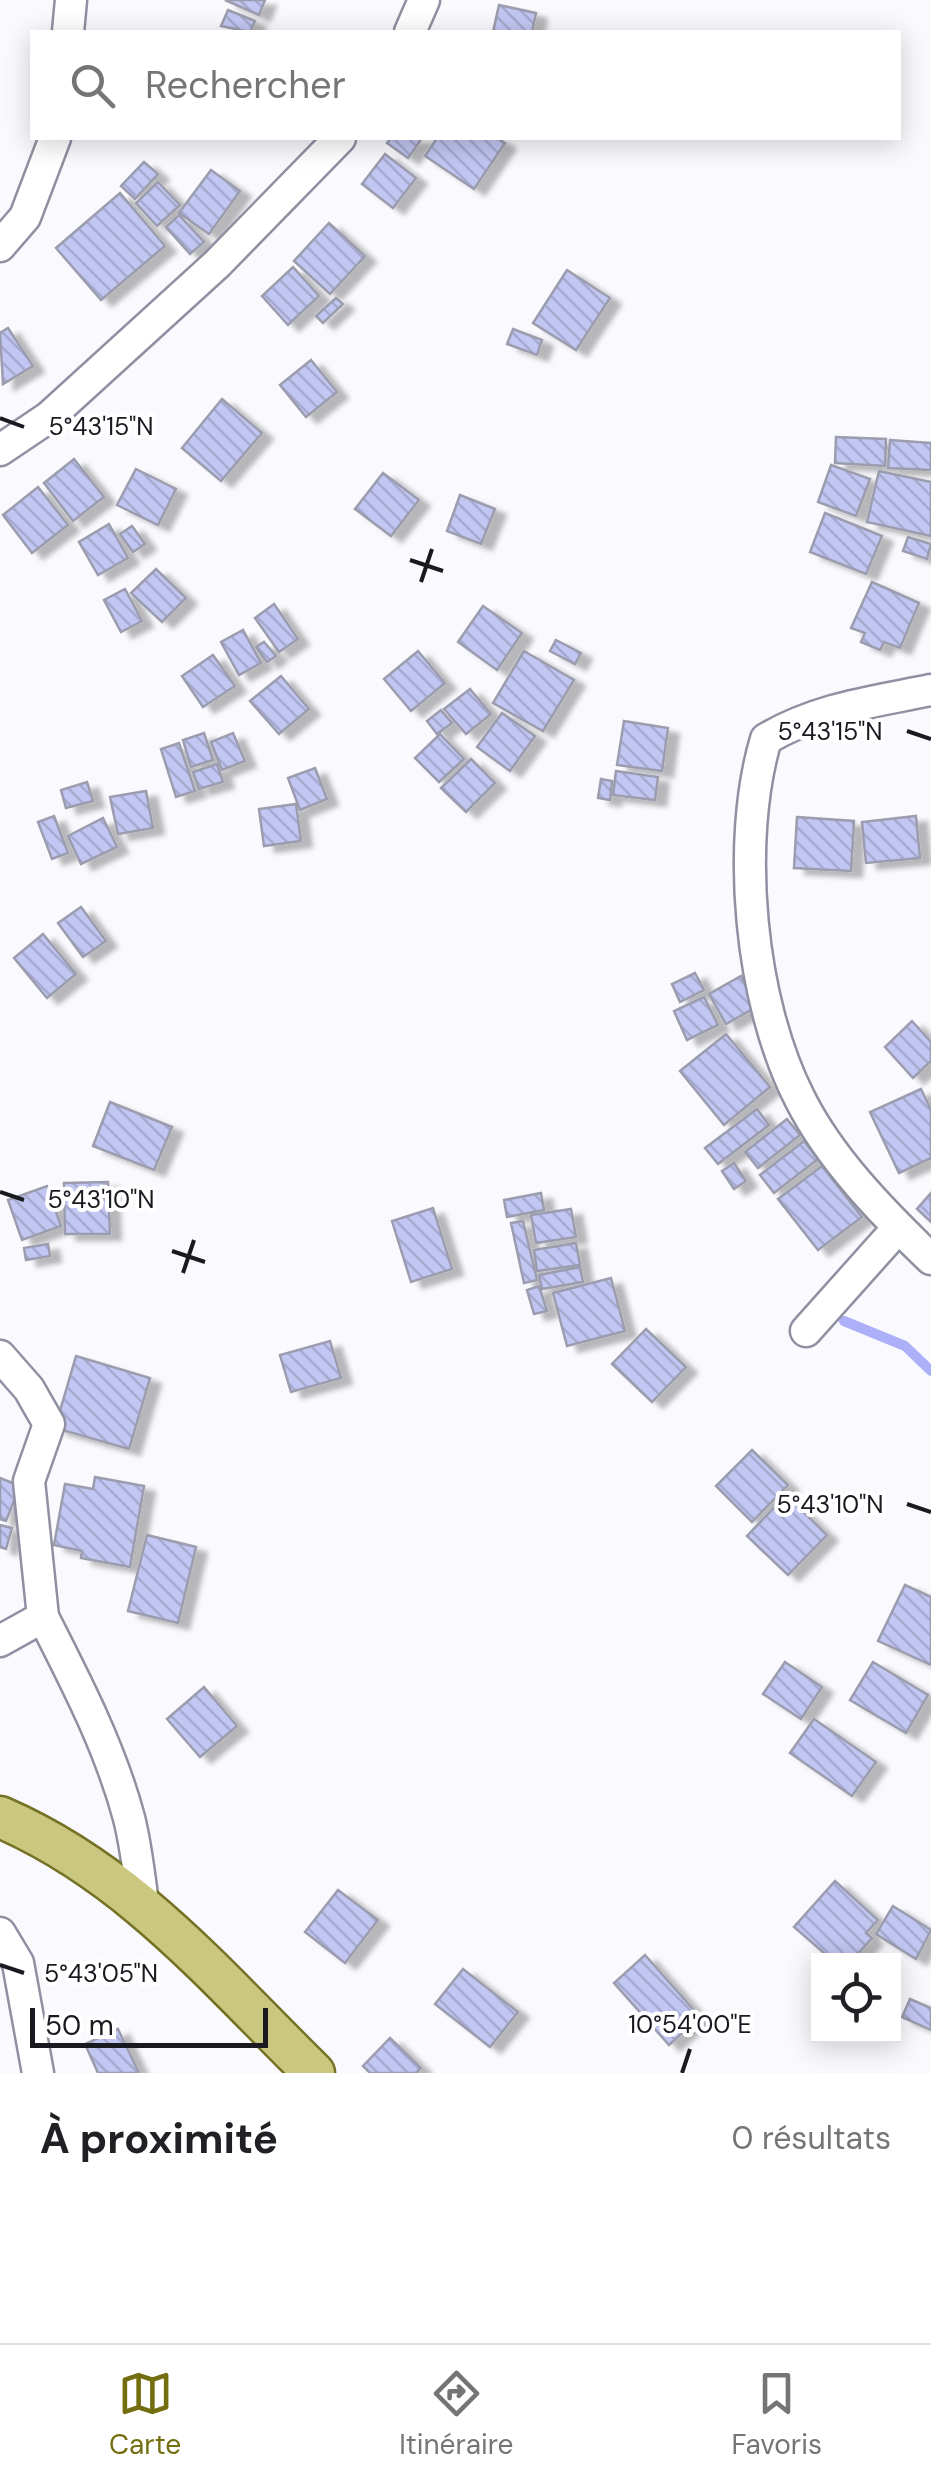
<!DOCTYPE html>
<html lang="fr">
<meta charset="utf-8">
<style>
body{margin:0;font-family:"DM Sans",sans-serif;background:#f6f6f6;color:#202124}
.controls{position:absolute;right:30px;bottom:30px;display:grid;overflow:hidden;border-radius:0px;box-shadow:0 5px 25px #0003}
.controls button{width:90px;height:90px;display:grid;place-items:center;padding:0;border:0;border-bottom:2px solid #e0e0e0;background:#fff;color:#202124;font:50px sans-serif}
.scale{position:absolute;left:30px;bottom:25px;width:238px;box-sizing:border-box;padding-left:10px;border:5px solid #191a20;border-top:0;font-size:28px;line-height:35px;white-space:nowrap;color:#191a20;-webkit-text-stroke:8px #fff;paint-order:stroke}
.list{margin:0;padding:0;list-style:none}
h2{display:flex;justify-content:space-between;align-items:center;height:130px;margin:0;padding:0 40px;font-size:42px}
h2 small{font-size:32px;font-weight:400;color:#757577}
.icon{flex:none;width:55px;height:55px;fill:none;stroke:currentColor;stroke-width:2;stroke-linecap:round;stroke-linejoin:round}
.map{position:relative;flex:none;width:931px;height:2073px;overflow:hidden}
.search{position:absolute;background:#fff;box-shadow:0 5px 25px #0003;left:30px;right:30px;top:30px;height:110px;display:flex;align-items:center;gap:25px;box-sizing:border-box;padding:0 35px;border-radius:0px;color:#757577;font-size:38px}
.sheet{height:270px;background:#fff}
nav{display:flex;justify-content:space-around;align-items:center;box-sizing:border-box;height:140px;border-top:2px solid #e0e0e0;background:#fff;font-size:28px;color:#757577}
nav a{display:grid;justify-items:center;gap:5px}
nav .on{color:#736f10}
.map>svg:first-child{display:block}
</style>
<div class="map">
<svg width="931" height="2073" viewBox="0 0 931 2073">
<defs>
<pattern id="building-back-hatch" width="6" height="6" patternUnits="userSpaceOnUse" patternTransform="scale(2.5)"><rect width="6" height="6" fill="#c2c6f2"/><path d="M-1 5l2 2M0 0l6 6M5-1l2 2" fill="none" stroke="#a6aacf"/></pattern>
<filter id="shadow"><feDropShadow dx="11" dy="6" stdDeviation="2.5" flood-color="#0004"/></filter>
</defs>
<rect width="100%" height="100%" fill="#fafafe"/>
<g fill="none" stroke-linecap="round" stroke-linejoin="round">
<!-- stream -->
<path stroke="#abb0f9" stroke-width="10" d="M844 1321 905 1346 931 1371"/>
</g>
<!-- building -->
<g fill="url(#building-back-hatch)" stroke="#9b9dae" stroke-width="2.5" filter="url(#shadow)">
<path d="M225 0H265L259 15Z"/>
<path d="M499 5 536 13 532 32H493Z"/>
<path d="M228 10 255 21 250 32 221 26Z"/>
<path d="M391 138H422L408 158 387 143Z"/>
<path d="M437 138H497L505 143 474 189 425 156Z"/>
<path d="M385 154 416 178 393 208 362 184Z"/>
<path d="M144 162 158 174 135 199 121 186Z"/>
<path d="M211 170 240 191 209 234 179 213Z"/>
<path d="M158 182 180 205 157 226 136 203Z"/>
<path d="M120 193 165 246 101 300 56 248Z"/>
<path d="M179 215 204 242 190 254 166 227Z"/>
<path d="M329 223 365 256 330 294 294 261Z"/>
<path d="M293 267 319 296 288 325 262 296Z"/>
<path d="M567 270 610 298 576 350 533 323Z"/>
<path d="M336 298 343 304 323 323 316 316Z"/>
<path d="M8 328 33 366 3 384 0 333Z"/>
<path d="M513 329 542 340 537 355 507 344Z"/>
<path d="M311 360 337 392 306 417 280 385Z"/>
<path d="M222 399 262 433 221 481 182 448Z"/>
<path d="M836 437 886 439 885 466 835 463Z"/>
<path d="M890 440 931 443V470L888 468Z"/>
<path d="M74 459 104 497 73 521 44 483Z"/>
<path d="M831 465 870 479 856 516 818 502Z"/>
<path d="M136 469 176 489 158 525 117 505Z"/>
<path d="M879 471 931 482V536L867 522Z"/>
<path d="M383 473 419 500 391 536 355 509Z"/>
<path d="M38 487 68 525 32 553 3 515Z"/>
<path d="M460 495 495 509 481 544 447 531Z"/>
<path d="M825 513 882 536 866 574 810 552Z"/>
<path d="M109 524 128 558 98 575 79 542Z"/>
<path d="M132 526 145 544 133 552 120 534Z"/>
<path d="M908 537 931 544 927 559 903 551Z"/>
<path d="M156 569 186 598 162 622 131 593Z"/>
<path d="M872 582 919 603 900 648 884 642 880 650 861 642 865 633 851 628Z"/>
<path d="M125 589 142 621 121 632 104 600Z"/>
<path d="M274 604 298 639 279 652 255 618Z"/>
<path d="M483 606 522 633 497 670 458 642Z"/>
<path d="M243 630 261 663 239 675 221 642Z"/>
<path d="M556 640 581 653 575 664 550 651Z"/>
<path d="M264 642 276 656 267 662 256 647Z"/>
<path d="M418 651 445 683 411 711 384 679Z"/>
<path d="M524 651 574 680 543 731 493 703Z"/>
<path d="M213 655 235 686 203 707 182 676Z"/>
<path d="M281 676 309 709 279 734 250 701Z"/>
<path d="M470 689 491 714 466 734 444 709Z"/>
<path d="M441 710 452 723 437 734 427 721Z"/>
<path d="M502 713 535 736 510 771 477 747Z"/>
<path d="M624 721 668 728 662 771 617 765Z"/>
<path d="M204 733 213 760 191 767 183 740Z"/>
<path d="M233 733 245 761 222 770 211 742Z"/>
<path d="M440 734 464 759 439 782 415 758Z"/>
<path d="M179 743 195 791 176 797 161 749Z"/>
<path d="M471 759 495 783 466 812 441 788Z"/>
<path d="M217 764 223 782 199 789 193 772Z"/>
<path d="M315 768 327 799 300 810 288 778Z"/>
<path d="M616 771 658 777 655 800 613 795Z"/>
<path d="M601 779 612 781 610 800 598 798Z"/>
<path d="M87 782 93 801 66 808 61 790Z"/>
<path d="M146 791 153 828 118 834 110 797Z"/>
<path d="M296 804 301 841 264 846 259 809Z"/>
<path d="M54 816 68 853 52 859 38 822Z"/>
<path d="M916 816 920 858 866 863 862 822Z"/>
<path d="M797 817 854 821 851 871 794 868Z"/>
<path d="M103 818 117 847 81 864 68 836Z"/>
<path d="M81 907 106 941 83 957 58 923Z"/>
<path d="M43 934 76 974 47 998 14 958Z"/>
<path d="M695 973 704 990 680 1002 672 984Z"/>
<path d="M741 976 758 1006 726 1024 709 994Z"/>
<path d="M704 997 718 1025 687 1040 674 1011Z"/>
<path d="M912 1021 931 1042V1061L913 1078 885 1047Z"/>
<path d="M726 1034 770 1087 724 1125 680 1071Z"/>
<path d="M921 1089 931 1110V1158L899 1173 870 1112Z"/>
<path d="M110 1102 172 1127 154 1170 93 1146Z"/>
<path d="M757 1109 769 1125 718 1164 705 1148Z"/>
<path d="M787 1119 800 1135 758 1168 745 1152Z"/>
<path d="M804 1141 818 1159 774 1193 760 1175Z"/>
<path d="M734 1163 746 1181 734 1189 722 1171Z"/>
<path d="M822 1166 862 1217 818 1250 778 1199Z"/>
<path d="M108 1182 110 1234H65L64 1183Z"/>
<path d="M47 1186 61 1226 22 1240 8 1200Z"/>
<path d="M541 1193 544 1210 507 1217 504 1200Z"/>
<path d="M931 1193V1222L917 1209Z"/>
<path d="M433 1208 452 1269 411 1282 392 1221Z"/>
<path d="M571 1209 576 1237 536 1243 531 1215Z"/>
<path d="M523 1221 537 1280 524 1283 511 1223Z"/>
<path d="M576 1243 580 1265 537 1271 534 1250Z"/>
<path d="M48 1244 50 1256 26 1260 24 1248Z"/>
<path d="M580 1267 583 1282 542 1289 539 1275Z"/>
<path d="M611 1278 625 1331 567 1346 553 1293Z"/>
<path d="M539 1286 547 1311 534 1314 527 1290Z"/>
<path d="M646 1329 686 1367 652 1402 612 1364Z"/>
<path d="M330 1341 341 1378 291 1392 280 1355Z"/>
<path d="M76 1356 150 1378 129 1449 55 1428Z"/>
<path d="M752 1450 788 1485 752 1522 716 1486Z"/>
<path d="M95 1477 144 1486 130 1567 81 1558 82 1551 54 1545 65 1484 93 1489Z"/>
<path d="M0 1478 20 1486 6 1521 0 1519Z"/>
<path d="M786 1495 827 1535 788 1575 747 1536Z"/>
<path d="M0 1525 12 1528 6 1549 0 1547Z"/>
<path d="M147 1535 196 1547 178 1623 128 1611Z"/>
<path d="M905 1585 931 1597V1665L878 1641Z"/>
<path d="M785 1662 822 1687 801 1719 763 1694Z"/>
<path d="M873 1662 928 1695 906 1733 850 1700Z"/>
<path d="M204 1687 237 1726 200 1757 167 1719Z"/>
<path d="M814 1719 876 1762 852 1796 790 1753Z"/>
<path d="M835 1881 878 1920 866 1933 872 1938 852 1960H832L794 1927Z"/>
<path d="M338 1890 378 1920 345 1963 305 1932Z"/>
<path d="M893 1906 931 1930 916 1959 876 1934Z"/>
<path d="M645 1955 700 2017 669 2045 614 1983Z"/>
<path d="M463 1969 518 2012 490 2047 435 2004Z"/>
<path d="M910 1999 931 2008V2030L902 2017Z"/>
<path d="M118 2029 139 2073H98L85 2044Z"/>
<path d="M390 2038 421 2068 416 2073H370L363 2066Z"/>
</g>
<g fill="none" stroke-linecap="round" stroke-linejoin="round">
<defs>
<g id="minor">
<path d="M68 32 71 0"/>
<path d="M410 32 424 0"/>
<path d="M0 246 25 217 55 138"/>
<path d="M0 450 49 417 217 264 340 138"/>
<path d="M931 690C873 702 818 708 766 739 735 843 750 1002 800 1099 830 1159 883 1213 931 1259"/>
<path d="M806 1331 898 1228"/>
<path d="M0 1356 29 1389 49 1424 29 1481 43 1617 0 1641"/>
<path d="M43 1617C76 1682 110 1747 129 1818 136 1845 139 1875 143 1903"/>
<path d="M0 1933 18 1963 38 2073"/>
</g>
<path id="major" d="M0 1817C130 1873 216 1977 314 2073"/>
</defs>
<!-- minor casing -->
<use href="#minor" stroke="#8f91a2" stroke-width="35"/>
<!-- major casing -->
<use href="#major" stroke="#757226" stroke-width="45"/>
<!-- minor -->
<use href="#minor" stroke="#fff" stroke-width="30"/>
<!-- major -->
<use href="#major" stroke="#cac77f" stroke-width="40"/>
</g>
<!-- ticks -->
<path fill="none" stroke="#191a20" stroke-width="4" d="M0 418 24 427M410 560 443 571M421 582 432 549M907 731 931 739M0 1192 24 1200M172 1251 205 1262M183 1273 194 1240M907 1504 931 1512M0 1965 24 1973M682 2073 690 2049"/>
<g font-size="25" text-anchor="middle" fill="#191a20" stroke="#fff" stroke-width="8" stroke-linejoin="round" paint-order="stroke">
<text x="101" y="435">5°43'15"N</text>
<text x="830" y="740">5°43'15"N</text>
<text x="101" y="1208">5°43'10"N</text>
<text x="830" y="1513">5°43'10"N</text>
<text x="101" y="1982">5°43'05"N</text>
<text x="690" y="2033">10°54'00"E</text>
</g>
</svg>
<div class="controls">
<button><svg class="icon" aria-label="locate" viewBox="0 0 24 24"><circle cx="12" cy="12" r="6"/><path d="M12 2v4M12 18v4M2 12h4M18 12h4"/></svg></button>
</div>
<div class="scale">50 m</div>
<div class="search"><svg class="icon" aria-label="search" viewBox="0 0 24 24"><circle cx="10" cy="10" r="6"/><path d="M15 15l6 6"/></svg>Rechercher</div>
</div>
<section class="sheet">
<h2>À proximité<small>0 résultats</small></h2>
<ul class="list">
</ul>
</section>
<nav>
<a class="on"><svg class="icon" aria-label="map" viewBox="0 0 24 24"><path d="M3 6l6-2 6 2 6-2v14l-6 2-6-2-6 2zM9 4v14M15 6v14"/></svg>Carte</a>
<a><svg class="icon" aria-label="directions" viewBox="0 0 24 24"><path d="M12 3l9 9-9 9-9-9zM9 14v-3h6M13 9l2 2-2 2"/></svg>Itinéraire</a>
<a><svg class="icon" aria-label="saved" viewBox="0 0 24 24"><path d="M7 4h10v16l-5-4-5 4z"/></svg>Favoris</a>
</nav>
